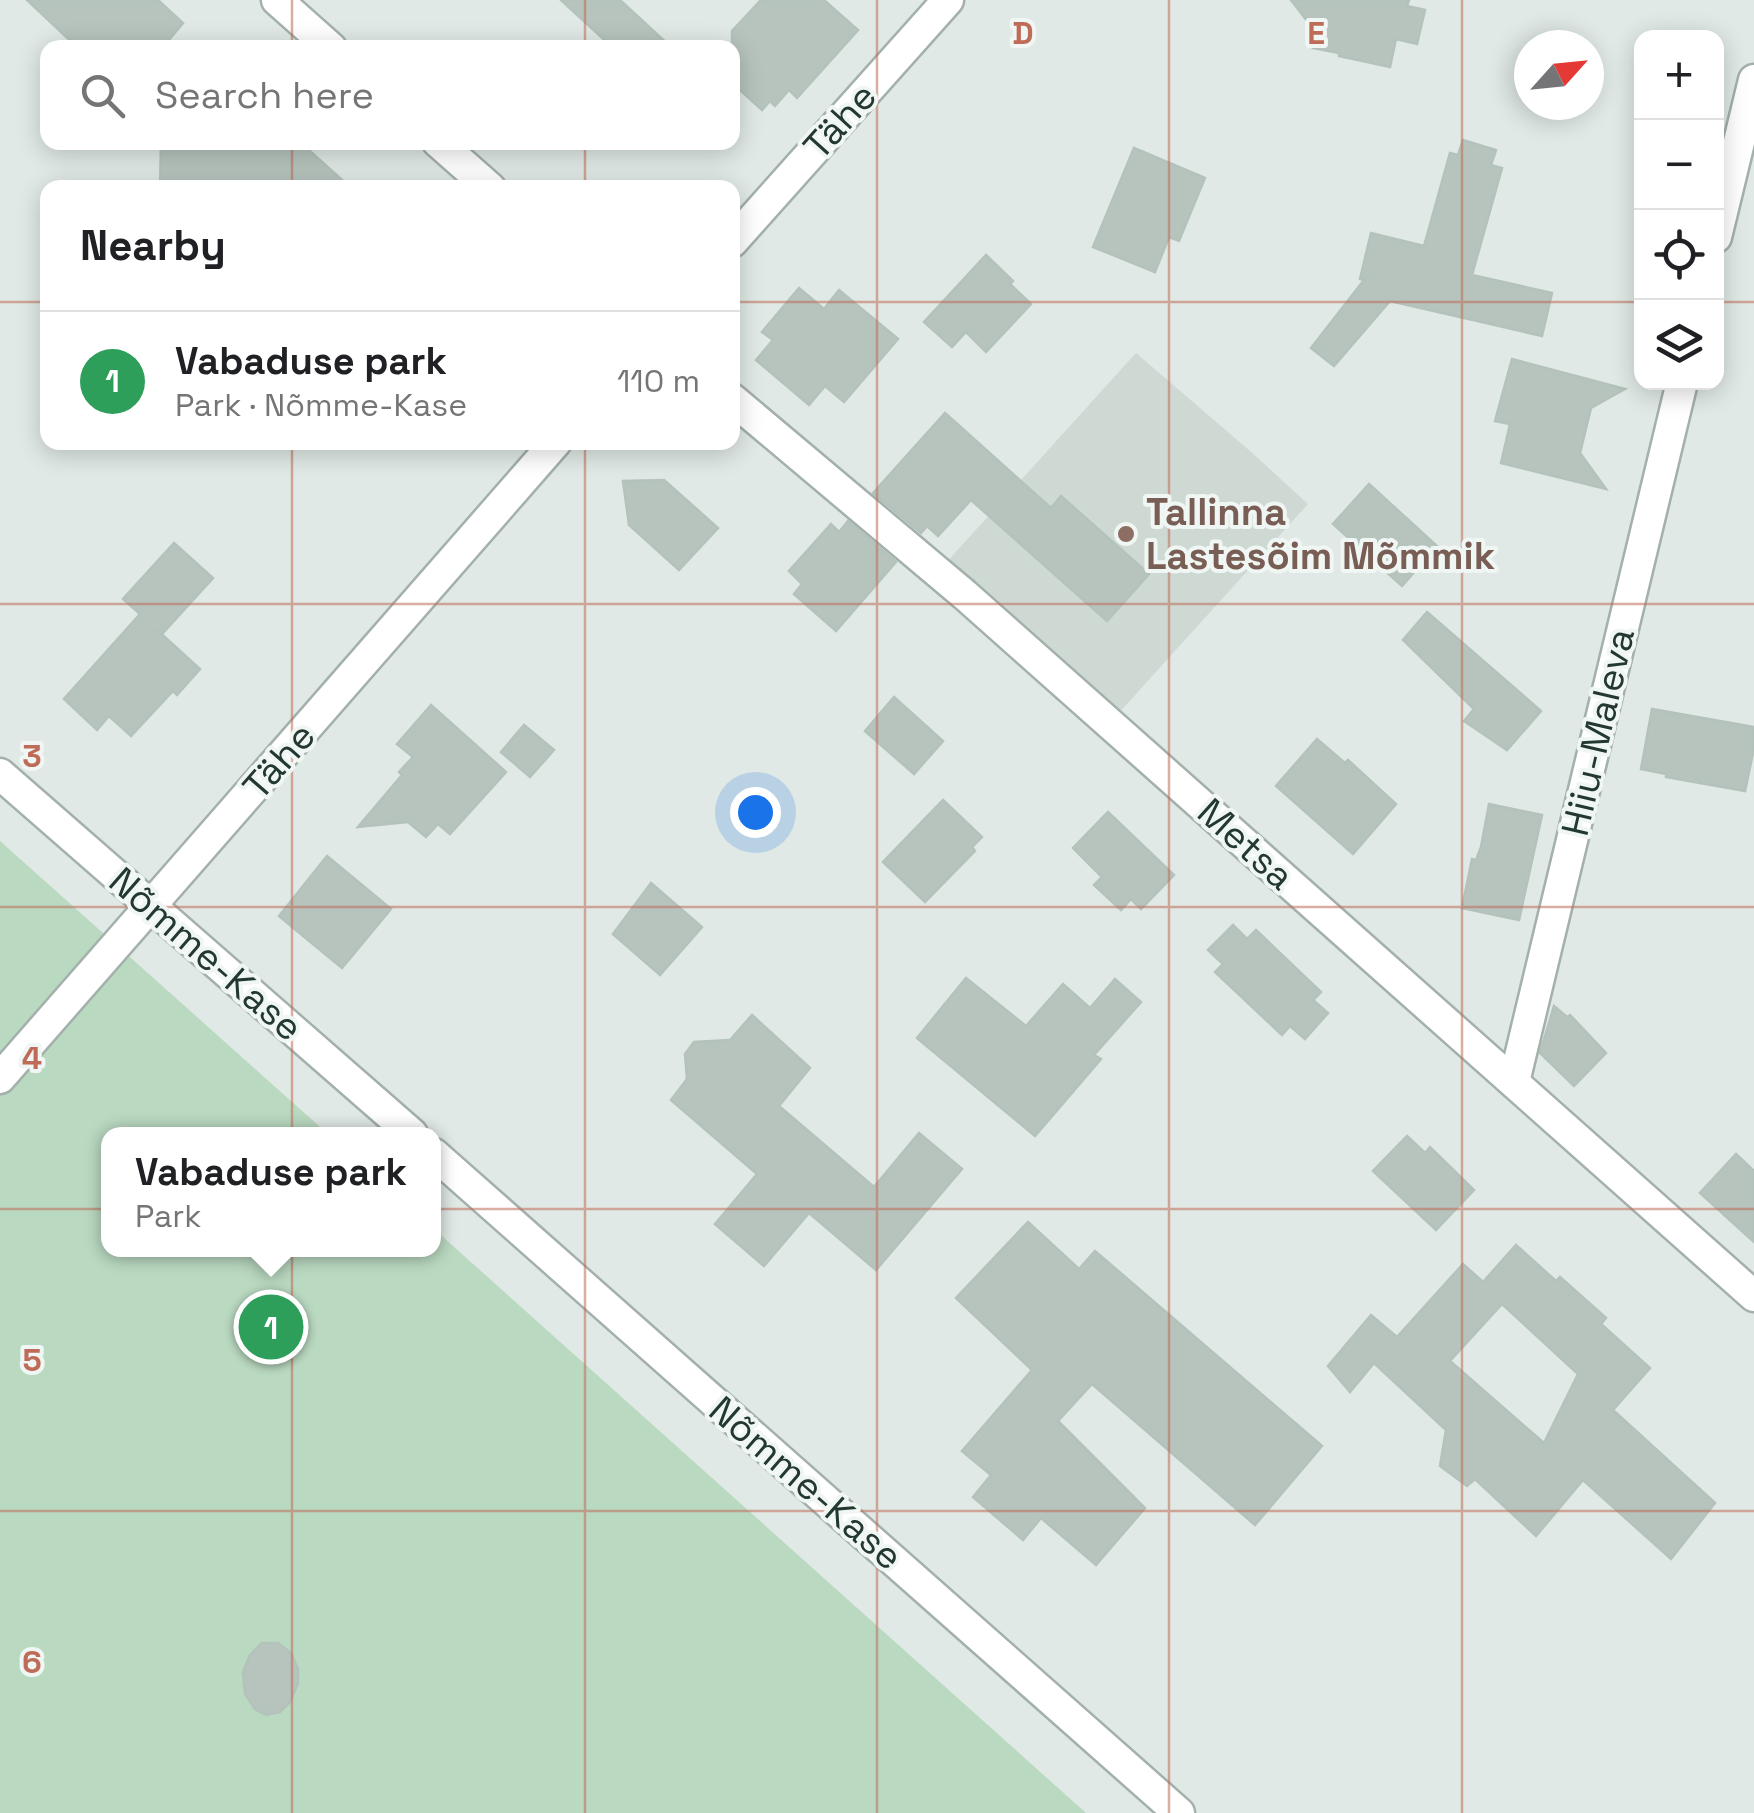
<!DOCTYPE html>
<meta charset="utf-8">
<style>
body{margin:0;font-family:"Space Grotesk",sans-serif;background:#f6f6f6;color:#202124}
.controls{position:absolute;right:30px;top:30px;display:grid;overflow:hidden;border-radius:20px;box-shadow:0 5px 25px #0003}
.controls button{width:90px;height:90px;display:grid;place-items:center;padding:0;border:0;border-bottom:2px solid #e0e0e0;background:#fff;color:#202124;font:50px sans-serif}
.compass{position:absolute;left:1514px;top:30px;width:90px;height:90px;border-radius:50%;background:#fff;box-shadow:0 5px 25px #0003;rotate:63deg}
.you{position:absolute;left:755px;top:812px;width:35px;height:35px;margin:-25px;border:8px solid #fff;border-radius:50%;background:#1a73e8;box-shadow:0 0 0 15px #1a73e833}
.badge{display:grid;place-items:center;width:65px;height:65px;border-radius:50%;background:#1a73e8;color:#fff;font-size:32px;font-weight:700}
.pin{position:absolute;translate:-50% -50%;border:5px solid #fff;box-shadow:0 2px 10px #0006}
.popup{position:absolute;left:101px;top:1127px;width:340px;height:130px;box-sizing:border-box;display:grid;place-content:center;border-radius:20px;background:#fff;filter:drop-shadow(0 2px 8px #0005);font-size:32px;white-space:nowrap;color:#757577}
.popup b{font-size:38px;color:#202124}
.popup::after{content:'';position:absolute;left:50%;top:100%;margin-left:-20px;border:20px solid transparent;border-top-color:#fff}
.list{margin:0;padding:0;list-style:none}
h2{display:flex;justify-content:space-between;align-items:center;height:130px;margin:0;padding:0 40px;font-size:42px}
h2 small{font-size:32px;font-weight:400;color:#757577}
.list li{display:grid;grid-template-columns:65px 1fr auto;gap:30px;align-items:center;box-sizing:border-box;height:140px;padding:0 40px;border-top:2px solid #e0e0e0}
.list b{display:block;font-size:38px;white-space:nowrap}
.list p{margin:0;font-size:32px;white-space:nowrap;color:#757577}
.list em{font-size:32px;font-style:normal;color:#757577}
.icon{flex:none;width:55px;height:55px;fill:none;stroke:currentColor;stroke-width:2;stroke-linecap:round;stroke-linejoin:round}
.map{position:relative;flex:none;width:1754px;height:1813px;overflow:hidden}
.search{position:absolute;background:#fff;box-shadow:0 5px 25px #0003;left:40px;top:40px;width:700px;height:110px;display:flex;align-items:center;gap:25px;box-sizing:border-box;padding:0 35px;border-radius:20px;color:#757577;font-size:38px}
.panel{position:absolute;background:#fff;box-shadow:0 5px 25px #0003;left:40px;top:180px;width:700px;height:270px;border-radius:20px}
.map>svg:first-child{display:block}
</style>
<div class="map">
<svg width="1754" height="1813" viewBox="0 0 1754 1813">
<rect width="100%" height="100%" fill="#e0e9e5"/>
<!-- built -->
<path fill="#ced9d3" d="M1136 353 1250 451 1308 504 1117 715 944 565Z"/>
<!-- green -->
<path fill="#bad9c1" d="M0 841 328 1134H109V1250H434V1229L1086 1813H0Z"/>
<!-- building -->
<g fill="#b6c4bd" stroke="#b3c2bb" stroke-width="2.5" fill-rule="evenodd">
<path d="M27 0H158L183 23 162 48H78Z"/>
<path d="M561 0H620L672 48H613Z"/>
<path d="M761 0H824L858 30 797 98 789 90 775 106 770 101 762 110 732 83V31Z"/>
<path d="M1291 0H1409L1407 6 1425 10 1417 44 1396 39 1390 67 1339 56V53L1313 48 1317 34Z"/>
<path d="M1463 140 1496 150 1491 165 1502 168 1472 275 1552 293 1542 336 1390 301 1334 366 1311 348 1364 280 1360 279 1371 233 1424 246 1450 153 1458 155Z"/>
<path d="M161 142H300L351 188H160Z"/>
<path d="M1134 148 1205 178 1179 241 1169 237 1155 272 1093 247Z"/>
<path d="M986 255 1013 281 1010 284 1031 304 986 352 966 332 952 347 924 322Z"/>
<path d="M799 288 824 309 839 290 898 339 844 402 825 386 809 405 756 360 773 340 762 332Z"/>
<path d="M1512 359 1625 389 1591 408 1580 453 1606 489 1501 463 1510 424 1495 421Z"/>
<path d="M945 413 1051 508 1061 496 1149 574 1107 621 971 500 938 536 927 526 921 533 873 493Z"/>
<path d="M664 480 718 528 679 570 629 525 623 481Z"/>
<path d="M1369 484 1437 546 1402 586 1333 524Z"/>
<path d="M848 521 896 562 836 631 794 594 802 584 789 571 831 524 839 532Z"/>
<path d="M174 543 213 578 162 634 156 629 200 669 177 695 173 691 131 736 109 716 97 730 64 699 140 614 123 599Z"/>
<path d="M1427 612 1541 711 1507 750 1464 721 1474 709 1403 640Z"/>
<path d="M894 697 943 741 914 774 865 731Z"/>
<path d="M431 705 506 772 450 834 438 824 426 837 408 822 358 827 402 775 399 772 413 757 397 744Z"/>
<path d="M1652 709 1754 727V748L1745 791 1666 777V774L1641 769Z"/>
<path d="M524 725 554 750 530 777 501 752Z"/>
<path d="M1317 739 1345 763 1348 760 1396 804 1353 854 1276 786Z"/>
<path d="M943 800 982 837 972 847 975 851 925 902 883 862Z"/>
<path d="M1489 804 1542 815 1519 920 1462 908 1472 859 1476 860 1481 847Z"/>
<path d="M1108 812 1174 875 1141 909 1131 899 1121 910 1094 885 1102 877 1073 848Z"/>
<path d="M327 856 391 909 342 968 279 916Z"/>
<path d="M651 883 702 927 660 975 613 934Z"/>
<path d="M1233 925 1247 939 1256 930 1321 992 1313 1000 1328 1013 1305 1039 1290 1026 1282 1035 1215 972 1223 964 1208 950Z"/>
<path d="M966 978 1026 1026 1063 984 1090 1008 1115 979 1141 1002 1094 1055 1101 1059 1035 1136 917 1038Z"/>
<path d="M1554 1006 1567 1017 1570 1015 1606 1053 1574 1086 1540 1053Z"/>
<path d="M752 1015 810 1068 779 1106 874 1187 919 1133 962 1169 876 1270 809 1213 764 1266 715 1224 757 1174 671 1100 687 1079 685 1054 694 1042 730 1040Z"/>
<path d="M1407 1136 1425 1153 1430 1147 1474 1190 1436 1230 1373 1171Z"/>
<path d="M1736 1154 1754 1171V1242L1700 1193Z"/>
<path d="M1028 1222 1079 1269 1095 1251 1322 1446 1255 1525 1092 1384 1058 1421 1145 1508 1096 1565 1041 1518 1023 1540 973 1497 991 1475 962 1451 1032 1370 956 1298Z"/>
<path d="M1516 1245 1556 1281 1560 1277 1606 1318 1601 1324 1650 1368 1613 1410 1715 1503 1671 1559 1583 1480 1536 1536 1475 1479 1467 1486 1440 1466 1446 1430 1374 1363 1350 1392 1328 1366 1371 1315 1397 1337 1463 1264 1483 1282ZM1502 1304 1578 1374 1544 1443 1450 1361Z"/>
<path d="M262 1643H278L291 1653 298 1669V1683L290 1702 280 1712 266 1715 255 1709 245 1694 243 1672 250 1655Z"/>
</g>
<g fill="none" stroke-linecap="round" stroke-linejoin="round">
<defs>
<g id="minor">
<path d="M277 0 331 48"/>
<path d="M438 142 490 188"/>
<path d="M1716 237 1754 80"/>
<path d="M732 242 948 0"/>
<path d="M732 399 965 595 1754 1296"/>
<path d="M0 774 412 1134"/>
<path d="M0 1078 556 442"/>
<path d="M1514 1082 1682 382"/>
<path d="M434 1154 1179 1813"/>
</g>
</defs>
<!-- minor casing -->
<use href="#minor" stroke="#a3b0ab" stroke-width="35"/>
<!-- minor -->
<use href="#minor" stroke="#fff" stroke-width="30"/>
</g>
<!-- grid -->
<path fill="none" stroke="#be6c58" stroke-width="2.5" stroke-opacity="0.55" d="M292 0V48M585 0V48M877 0V1813M1169 0V1813M1462 0V1813M292 142V188M585 142V188M0 302H48M732 302H1642M1716 302H1754M292 442V1813M585 442V1813M0 604H1754M0 907H1754M0 1209H1754M0 1511H1754"/>
<!-- markers -->
<circle fill="#8d6e63" stroke="#f0f6f3" stroke-width="4" cx="1126" cy="534" r="10"/>
<g text-anchor="middle" stroke-width="8" stroke-linejoin="round" paint-order="stroke">
<!-- street labels -->
<g font-size="38" fill="#223831" stroke="#f0f6f3">
<text transform="translate(840 121) rotate(-48)" y="13">Tähe</text>
<text transform="translate(1598 732) rotate(-77)" y="13">Hiiu-Maleva</text>
<text transform="translate(279 761) rotate(-49)" y="13">Tähe</text>
<text transform="translate(1246 844) rotate(42)" y="13">Metsa</text>
<text transform="translate(206 954) rotate(41)" y="13">Nõmme-Kase</text>
<text transform="translate(806 1483) rotate(41)" y="13">Nõmme-Kase</text>
</g>
<!-- education labels -->
<g font-size="38" font-weight="bold" fill="#785e54" stroke="#f0f6f3" text-anchor="start">
<text x="1146" y="525">Tallinna<tspan x="1146" dy="44">Lastesõim Mõmmik</tspan></text>
</g>
</g>
<g font-size="32" text-anchor="middle" font-weight="bold" fill="#be6c58" stroke="#f0f6f3" stroke-width="8" stroke-linejoin="round" paint-order="stroke">
<text x="1023" y="44">D</text>
<text x="1316" y="44">E</text>
<text x="32" y="767">3</text>
<text x="32" y="1069">4</text>
<text x="32" y="1371">5</text>
<text x="32" y="1673">6</text>
</g>
</svg>
<div class="controls">
<button>+</button>
<button>−</button>
<button><svg class="icon" aria-label="locate" viewBox="0 0 24 24"><circle cx="12" cy="12" r="6"/><path d="M12 2v4M12 18v4M2 12h4M18 12h4"/></svg></button>
<button><svg class="icon" aria-label="layers" viewBox="0 0 24 24"><path d="M12 4l9 5-9 5-9-5zM3 14l9 5 9-5"/></svg></button>
</div>
<svg class="compass" viewBox="-18 -18 36 36"><path d="M0-13l5 13h-10z" fill="#e53935"/><path d="M0 13l5-13h-10z" fill="#757577"/></svg>
<div class="you"></div>
<div class="pin badge" style="left:271px;top:1327px;background:#2e9e5b">1</div>
<div class="popup"><b>Vabaduse park</b>Park</div>
<div class="search"><svg class="icon" aria-label="search" viewBox="0 0 24 24"><circle cx="10" cy="10" r="6"/><path d="M15 15l6 6"/></svg>Search here</div>
<section class="panel">
<h2>Nearby<small></small></h2>
<ul class="list">
<li><span class="badge" style="background:#2e9e5b">1</span><div><b>Vabaduse park</b><p>Park · Nõmme-Kase</p></div><em>110 m</em></li>
</ul>
</section>
</div>
